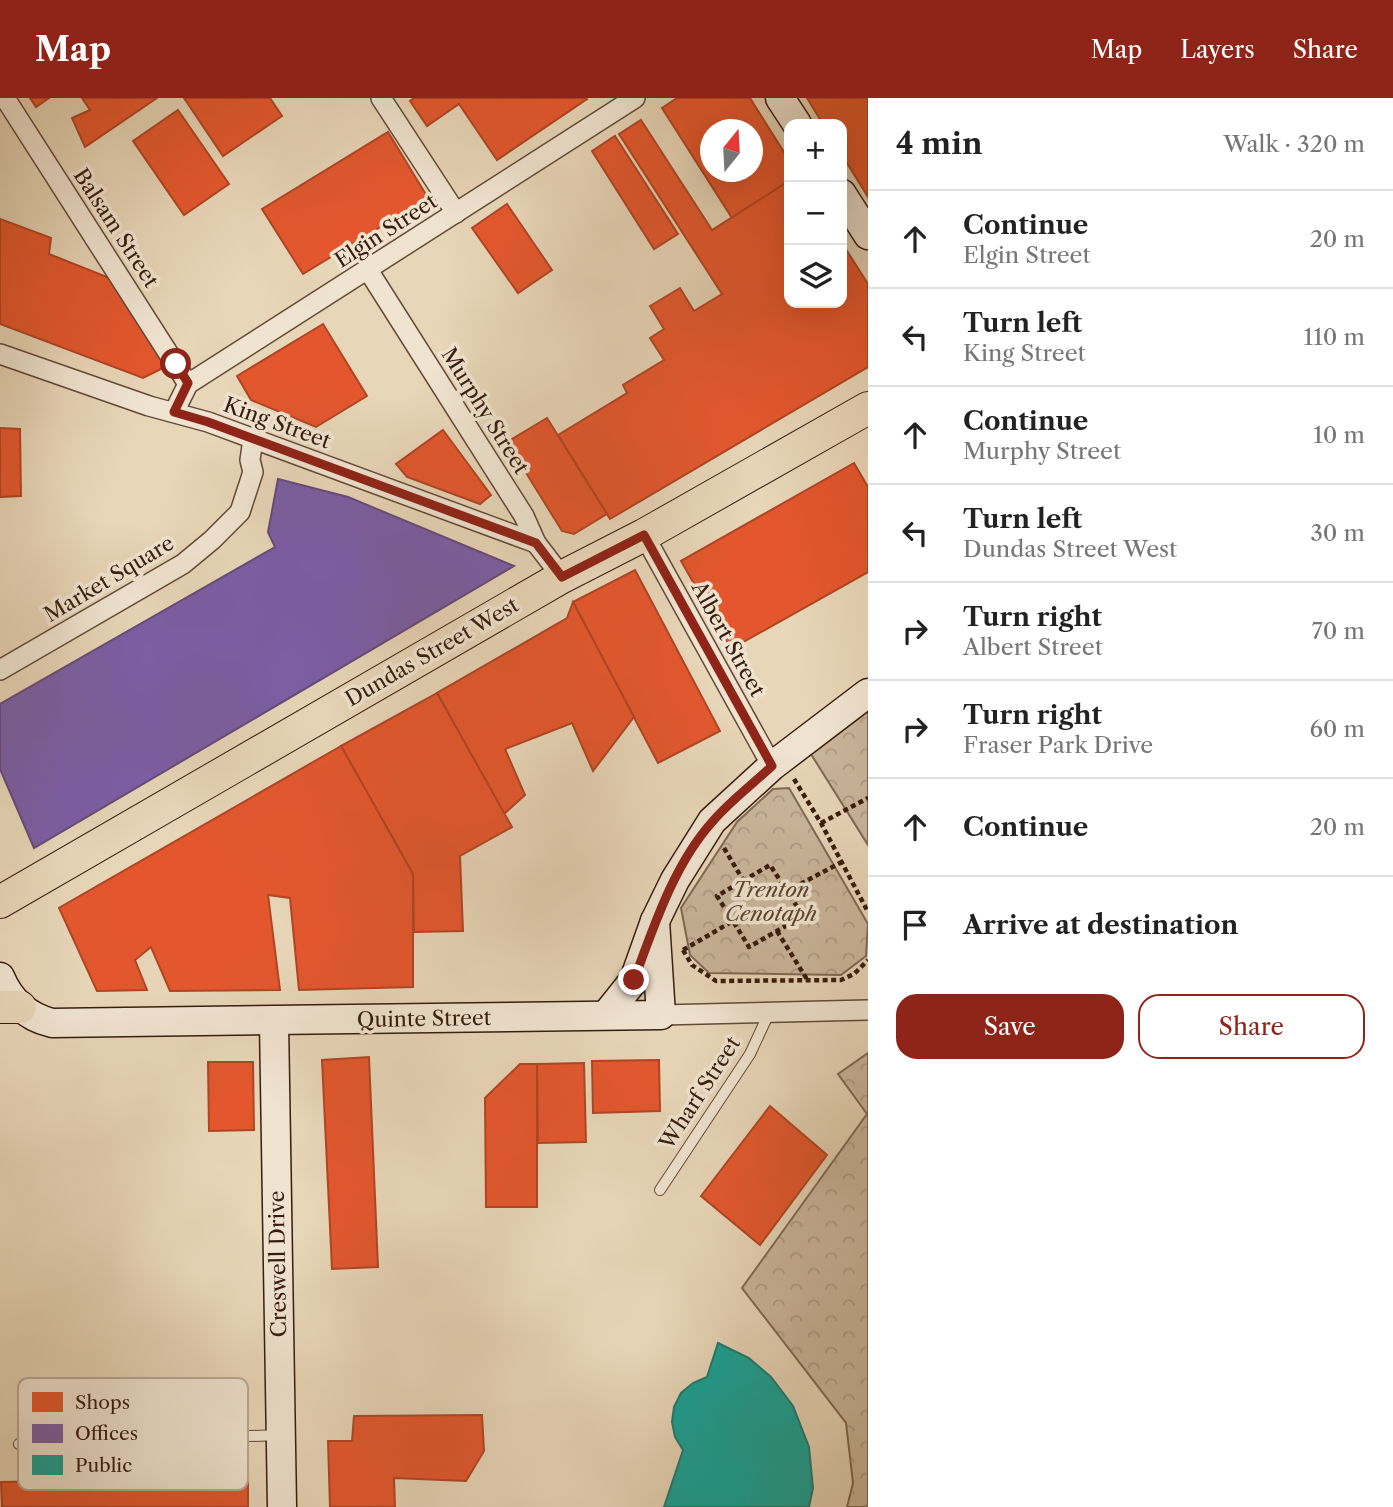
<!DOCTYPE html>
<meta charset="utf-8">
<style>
body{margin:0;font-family:"Libre Caslon Text",serif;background:#f6f6f6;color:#222}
.controls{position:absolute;right:21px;top:21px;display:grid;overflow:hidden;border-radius:14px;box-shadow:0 7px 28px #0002}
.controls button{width:63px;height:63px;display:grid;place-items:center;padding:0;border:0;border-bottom:2px solid #e0e0e0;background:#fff;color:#222;font:35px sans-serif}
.compass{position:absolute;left:700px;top:21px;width:63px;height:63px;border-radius:50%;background:#fff;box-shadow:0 7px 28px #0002;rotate:18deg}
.stop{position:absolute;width:21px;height:21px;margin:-16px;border:5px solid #8f2418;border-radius:50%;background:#fff}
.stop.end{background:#8f2418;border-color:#fff;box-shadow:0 2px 7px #0008}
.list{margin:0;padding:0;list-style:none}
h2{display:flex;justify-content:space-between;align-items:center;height:91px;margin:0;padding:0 28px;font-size:30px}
h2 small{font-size:23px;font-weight:400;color:#767676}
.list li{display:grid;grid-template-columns:46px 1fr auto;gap:21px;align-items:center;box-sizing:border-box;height:98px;padding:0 28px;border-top:2px solid #e0e0e0}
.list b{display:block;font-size:26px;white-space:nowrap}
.list p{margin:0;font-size:23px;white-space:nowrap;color:#767676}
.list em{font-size:23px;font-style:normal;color:#767676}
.actions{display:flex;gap:14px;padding:21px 28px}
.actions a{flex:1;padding:16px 0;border:2px solid #8f2418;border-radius:21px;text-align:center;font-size:24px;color:#8f2418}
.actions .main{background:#8f2418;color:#fff}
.icon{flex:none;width:38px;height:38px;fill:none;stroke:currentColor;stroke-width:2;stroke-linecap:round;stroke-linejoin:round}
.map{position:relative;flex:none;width:868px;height:1409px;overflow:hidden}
header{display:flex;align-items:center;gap:42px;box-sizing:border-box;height:98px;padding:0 35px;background:#8f2418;color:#fff}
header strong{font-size:33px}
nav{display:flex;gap:38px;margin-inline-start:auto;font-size:24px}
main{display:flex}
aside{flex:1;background:#fff}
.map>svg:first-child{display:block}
</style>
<header>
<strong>Map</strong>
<nav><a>Map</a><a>Layers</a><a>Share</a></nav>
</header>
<main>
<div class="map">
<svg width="868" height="1409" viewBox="0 0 868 1409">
<defs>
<pattern id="forest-crowns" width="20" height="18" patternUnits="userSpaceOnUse" patternTransform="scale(1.75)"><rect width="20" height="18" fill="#cab69b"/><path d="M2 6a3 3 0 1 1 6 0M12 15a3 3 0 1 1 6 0" fill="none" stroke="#ae9c84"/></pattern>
</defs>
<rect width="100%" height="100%" fill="#e8d6b8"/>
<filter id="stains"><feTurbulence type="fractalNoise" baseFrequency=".00286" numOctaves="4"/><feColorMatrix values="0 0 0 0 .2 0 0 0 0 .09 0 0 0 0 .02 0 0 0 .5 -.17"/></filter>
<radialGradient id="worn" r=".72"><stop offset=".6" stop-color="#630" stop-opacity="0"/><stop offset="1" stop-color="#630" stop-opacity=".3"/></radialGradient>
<!-- forest -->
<g fill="url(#forest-crowns)" stroke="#816954" stroke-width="2">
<path d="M868 610V747L804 645Z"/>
<path d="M789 690 868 826 866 858 841 877 709 875 690 857 681 810 737 724 773 691Z"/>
<path d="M868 955V1409H847L853 1385 846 1325 742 1190 867 1016 838 976Z"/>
</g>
<!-- shops -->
<g fill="#e4572e" stroke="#b04524" stroke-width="2" fill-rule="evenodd">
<path d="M30 0H49L36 9Z"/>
<path d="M82 0H157L85 49 72 20 90 12Z"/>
<path d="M184 0H270L282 18 223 58Z"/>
<path d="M414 0H586L587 1 497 62 459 6 427 28 410 3Z"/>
<path d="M677 0H750L789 62V83L732 120 662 10ZM710 32H752V74H710Z"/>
<path d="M807 0H868V99L842 57V26H823Z"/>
<path d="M178 12 229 86 184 117 133 43Z"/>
<path d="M641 22 712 132 789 83V205H842V145L868 186V269L610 421 558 337 627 295 623 287 664 262 650 240 664 231 650 208 680 190 694 213 722 196 619 36Z"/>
<path d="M388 34 428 100 303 176 262 111Z"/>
<path d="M615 38 678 136 654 151 592 53Z"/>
<path d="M507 106 552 172 518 195 472 130Z"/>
<path d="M0 121 51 140 49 156 112 181 165 269 143 280 0 226Z"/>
<path d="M323 226 367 298 316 329 251 302 237 278Z"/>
<path d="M547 320 607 416 574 436 562 433 507 344Z"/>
<path d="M0 330 20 331 21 398 0 399Z"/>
<path d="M443 332 491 397 480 406 407 379 396 366Z"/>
<path d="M854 365 868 389V474L731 551 681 463Z"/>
<path d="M635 472 720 633 658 665 573 504Z"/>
<path d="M573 504 634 619 593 673 572 625 505 651 525 697 504 716 437 595 567 520Z"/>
<path d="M437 595 512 729 460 758 463 833 414 834 413 776 341 648Z"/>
<path d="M341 648 413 776V889L299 892 290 800 268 797 280 892 170 893 151 849 135 862 147 892 97 893 59 810Z"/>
<path d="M369 959 378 1169 332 1171 322 962Z"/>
<path d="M659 962 660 1013 593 1015 592 963Z"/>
<path d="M208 964H253L254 1032 209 1033Z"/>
<path d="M584 965 586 1044 538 1045 537 966Z"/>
<path d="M520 966H537V1109H486L485 1000Z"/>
<path d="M770 1008 827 1057 760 1147 701 1098Z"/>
<path d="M482 1317 484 1353 466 1383 394 1380 395 1409H330L328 1343H352L354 1318Z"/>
<path d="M248 1380V1409H2L1 1384Z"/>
</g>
<!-- offices -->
<path fill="#7b5ea7" stroke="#674a79" stroke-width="2" d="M278 381 348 399 514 468 34 750 0 671V606L275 449 268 434Z"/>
<!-- public -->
<path fill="#17a398" stroke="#217a6f" stroke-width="2" d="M718 1245 749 1260 771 1279 793 1308 809 1349 813 1390 809 1409H664L683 1352 675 1339 672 1324 674 1309 681 1295 693 1285 707 1279Z"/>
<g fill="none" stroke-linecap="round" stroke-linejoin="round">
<defs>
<g id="lane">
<path d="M660 1092 750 956 769 915"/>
<path d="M19 1346 280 1337"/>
</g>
<g id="street">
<path d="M5 0 188 286"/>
<path d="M381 0 456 115"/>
<path d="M368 172 524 418 536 445 562 479"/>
<path d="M0 256 149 308 208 324 536 445"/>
<path d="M174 314 188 286 635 0"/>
<path d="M644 437 772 668"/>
<path d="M0 572 183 466 212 442 240 414 253 374 250 362 253 341"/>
<path d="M661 917 868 912"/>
</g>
<g id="secondary">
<path d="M780 0 797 26"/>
<path d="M842 96 868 137"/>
<path d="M0 879C10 903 27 919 52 925L661 917 655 823"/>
<path d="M606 917 634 882 655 823 675 782 712 723 772 668 868 595"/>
<path d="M274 924 282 1409"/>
</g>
<g id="primary">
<path d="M0 804 562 479 644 437 868 310"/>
<path d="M0 909H20"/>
</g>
</defs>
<!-- lane casing -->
<use href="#lane" stroke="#644a38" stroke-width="12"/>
<!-- street casing -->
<use href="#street" stroke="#644a38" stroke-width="22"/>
<!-- secondary casing -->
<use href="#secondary" stroke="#381c0e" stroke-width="31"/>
<!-- primary casing -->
<use href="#primary" stroke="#381c0e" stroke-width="34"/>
<!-- path -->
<g stroke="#381c0e" stroke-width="4.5" stroke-dasharray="5 3.5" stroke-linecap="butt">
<path d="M794 681 821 725 868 814"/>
<path d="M821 725 868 700"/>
<path d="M724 750 743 782"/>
<path d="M733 823 717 798 770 767 787 793"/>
<path d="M777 833 808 883"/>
<path d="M683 852 692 867 716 883 841 882 854 876 868 862"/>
<path d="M683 852 733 823 749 849 803 818 787 793 840 765"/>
</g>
<!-- lane -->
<use href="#lane" stroke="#f0e4d1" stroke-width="10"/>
<!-- street -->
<use href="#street" stroke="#f0e4d1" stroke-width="19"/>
<!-- secondary -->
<use href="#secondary" stroke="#f0e4d1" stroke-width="28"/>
<!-- primary -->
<use href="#primary" stroke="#e8d6b8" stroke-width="32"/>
</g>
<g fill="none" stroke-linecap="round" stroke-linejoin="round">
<!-- route -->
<path stroke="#8f2418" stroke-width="9" d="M176 266 188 285 174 314 208 324 536 445 562 479 644 437 772 668C753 686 730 703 713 723 674 766 654 828 634 882"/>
</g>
<g text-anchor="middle" stroke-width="7" stroke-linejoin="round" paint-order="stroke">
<!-- street labels -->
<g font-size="21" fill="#381c0e" stroke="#f0e4d1">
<text transform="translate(116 130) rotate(57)" y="7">Balsam Street</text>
<text transform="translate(386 133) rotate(-33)" y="7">Elgin Street</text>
<text transform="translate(485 313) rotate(58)" y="7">Murphy Street</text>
<text transform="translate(277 325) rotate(20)" y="7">King Street</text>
<text transform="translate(109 481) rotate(-31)" y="7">Market Square</text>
<text transform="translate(728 541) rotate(61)" y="7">Albert Street</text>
<text transform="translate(432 554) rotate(-30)" y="7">Dundas Street West</text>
<text transform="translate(424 921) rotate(-1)" y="7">Quinte Street</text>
<text transform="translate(700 995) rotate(-57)" y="7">Wharf Street</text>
<text transform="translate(278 1166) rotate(-91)" y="7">Creswell Drive</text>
</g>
<!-- park labels -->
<g font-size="21" font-style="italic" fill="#5c4231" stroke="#f0e4d1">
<text x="771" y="799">Trenton<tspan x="771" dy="24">Cenotaph</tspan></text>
</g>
</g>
<!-- legend -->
<rect x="18" y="1280" width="230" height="112" rx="10" fill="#f0e4d1" stroke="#b9a896" stroke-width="2"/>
<rect x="32" y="1294" width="31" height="20" fill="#e4572e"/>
<rect x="32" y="1326" width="31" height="19" fill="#7b5ea7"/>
<rect x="32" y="1357" width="31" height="20" fill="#17a398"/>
<g font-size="19" fill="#381c0e">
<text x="75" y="1311">Shops</text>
<text x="75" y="1342">Offices</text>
<text x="75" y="1374">Public</text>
</g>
<rect width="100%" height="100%" filter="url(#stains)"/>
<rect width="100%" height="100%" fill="url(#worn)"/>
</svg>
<div class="controls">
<button>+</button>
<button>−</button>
<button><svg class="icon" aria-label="layers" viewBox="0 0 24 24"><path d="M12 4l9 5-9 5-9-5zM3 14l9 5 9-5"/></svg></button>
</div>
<svg class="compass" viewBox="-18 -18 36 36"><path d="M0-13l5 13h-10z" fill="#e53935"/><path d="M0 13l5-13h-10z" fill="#767676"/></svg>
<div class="stop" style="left:176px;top:266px"></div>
<div class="stop end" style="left:634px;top:882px"></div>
</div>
<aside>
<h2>4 min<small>Walk · 320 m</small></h2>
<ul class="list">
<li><svg class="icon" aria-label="ahead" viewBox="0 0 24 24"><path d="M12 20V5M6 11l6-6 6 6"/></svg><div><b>Continue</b><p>Elgin Street</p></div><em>20 m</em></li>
<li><svg class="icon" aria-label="left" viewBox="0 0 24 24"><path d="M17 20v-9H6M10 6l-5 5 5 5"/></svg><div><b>Turn left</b><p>King Street</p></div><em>110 m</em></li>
<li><svg class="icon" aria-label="ahead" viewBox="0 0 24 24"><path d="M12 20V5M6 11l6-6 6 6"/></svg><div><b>Continue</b><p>Murphy Street</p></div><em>10 m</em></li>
<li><svg class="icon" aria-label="left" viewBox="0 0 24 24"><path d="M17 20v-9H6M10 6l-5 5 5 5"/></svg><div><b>Turn left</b><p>Dundas Street West</p></div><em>30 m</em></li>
<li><svg class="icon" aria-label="right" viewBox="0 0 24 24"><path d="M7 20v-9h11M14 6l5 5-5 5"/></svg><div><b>Turn right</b><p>Albert Street</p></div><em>70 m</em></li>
<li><svg class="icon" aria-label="right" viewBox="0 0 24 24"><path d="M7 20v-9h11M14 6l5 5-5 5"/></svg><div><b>Turn right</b><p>Fraser Park Drive</p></div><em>60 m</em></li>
<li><svg class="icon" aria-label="ahead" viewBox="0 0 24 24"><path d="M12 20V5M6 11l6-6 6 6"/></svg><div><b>Continue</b></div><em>20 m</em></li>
<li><svg class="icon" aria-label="arrive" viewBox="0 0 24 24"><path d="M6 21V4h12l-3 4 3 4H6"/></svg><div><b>Arrive at destination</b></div></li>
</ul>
<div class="actions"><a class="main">Save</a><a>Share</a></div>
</aside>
</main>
